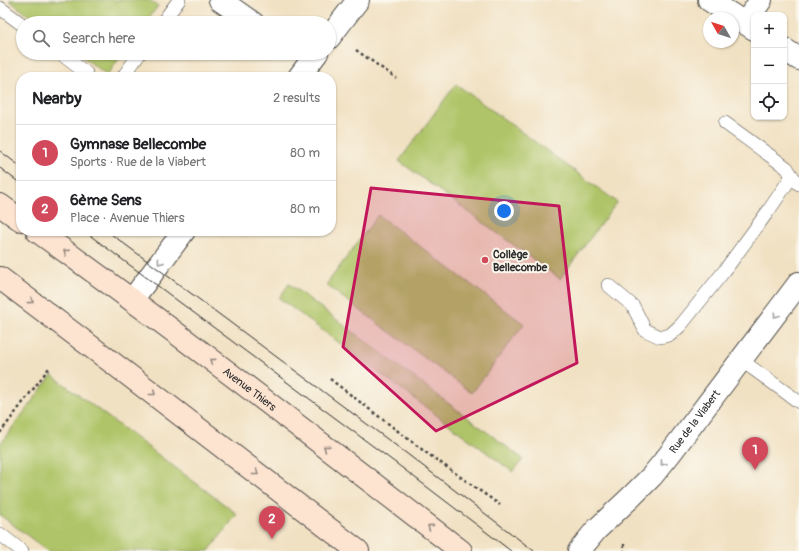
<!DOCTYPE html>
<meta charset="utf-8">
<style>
body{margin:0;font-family:Pangolin,sans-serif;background:#f6f6f6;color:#202124}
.controls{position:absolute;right:12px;top:12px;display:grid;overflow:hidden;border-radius:8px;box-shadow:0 1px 3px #0004}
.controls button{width:36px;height:36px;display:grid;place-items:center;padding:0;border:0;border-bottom:1px solid #e0e0e0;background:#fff;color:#202124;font:20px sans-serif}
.compass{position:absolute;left:703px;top:12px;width:36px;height:36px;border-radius:50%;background:#fff;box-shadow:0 1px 3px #0004;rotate:309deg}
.you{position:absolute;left:504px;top:211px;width:14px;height:14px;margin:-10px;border:3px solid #fff;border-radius:50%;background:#1a73e8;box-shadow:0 0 0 6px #1a73e833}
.badge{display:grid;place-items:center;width:26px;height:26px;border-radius:50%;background:#d1495b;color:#fff;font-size:13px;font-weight:700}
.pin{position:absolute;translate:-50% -33px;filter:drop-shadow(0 1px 2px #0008)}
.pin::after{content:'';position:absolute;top:21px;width:14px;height:12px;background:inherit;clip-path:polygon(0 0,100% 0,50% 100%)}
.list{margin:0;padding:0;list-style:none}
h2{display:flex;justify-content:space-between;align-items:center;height:52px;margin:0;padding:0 16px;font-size:17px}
h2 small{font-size:13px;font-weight:400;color:#757577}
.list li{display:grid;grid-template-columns:26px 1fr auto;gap:12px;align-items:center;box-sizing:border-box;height:56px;padding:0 16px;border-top:1px solid #e0e0e0}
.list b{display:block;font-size:15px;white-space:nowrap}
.list p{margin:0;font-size:13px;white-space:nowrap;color:#757577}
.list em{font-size:13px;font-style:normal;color:#757577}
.icon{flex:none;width:22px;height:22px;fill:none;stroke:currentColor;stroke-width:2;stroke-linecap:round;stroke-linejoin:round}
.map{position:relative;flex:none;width:799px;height:551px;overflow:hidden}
.search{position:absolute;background:#fff;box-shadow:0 1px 3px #0004;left:16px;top:16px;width:320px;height:44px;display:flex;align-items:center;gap:10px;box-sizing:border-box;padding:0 14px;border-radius:22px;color:#757577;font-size:15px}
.panel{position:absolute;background:#fff;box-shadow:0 1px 3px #0004;left:16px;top:72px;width:320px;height:164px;border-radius:16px}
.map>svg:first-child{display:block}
</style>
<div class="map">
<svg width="799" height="551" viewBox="0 0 799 551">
<rect width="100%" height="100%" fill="#fbf7ec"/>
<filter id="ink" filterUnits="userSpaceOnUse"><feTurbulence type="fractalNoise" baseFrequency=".025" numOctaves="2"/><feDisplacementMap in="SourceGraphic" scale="8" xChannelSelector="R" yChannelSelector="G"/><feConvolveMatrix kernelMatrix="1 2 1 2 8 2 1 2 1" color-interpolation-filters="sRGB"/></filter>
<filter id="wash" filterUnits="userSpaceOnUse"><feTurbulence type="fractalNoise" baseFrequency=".012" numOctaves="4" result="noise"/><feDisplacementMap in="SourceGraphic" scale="16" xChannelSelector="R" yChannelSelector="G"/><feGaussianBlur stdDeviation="0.9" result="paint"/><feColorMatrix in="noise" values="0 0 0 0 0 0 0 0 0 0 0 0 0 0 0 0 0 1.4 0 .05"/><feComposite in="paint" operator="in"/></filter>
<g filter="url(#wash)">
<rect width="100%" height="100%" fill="#f1e1c3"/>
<!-- green -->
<g fill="#afc468" stroke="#6d784a">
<path d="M9 0H149L158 6 145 23H38Z"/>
<path d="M78 53H123L107 75Z"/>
<path d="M456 84 617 202 560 279 399 161Z"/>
<path d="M378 215 524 324 472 393 326 285Z"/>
<path d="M289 284 523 459 513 472 279 298Z"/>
<path d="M52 375 237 514 209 551H48L0 515V444Z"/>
</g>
</g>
<g filter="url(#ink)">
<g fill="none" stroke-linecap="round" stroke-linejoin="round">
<defs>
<g id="service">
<path d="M0 8 23 25"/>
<path d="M162 23 179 0"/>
<path d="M60 53 86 73"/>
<path d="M123 77 140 53"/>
<path d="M725 123 787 168 792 176"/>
<path d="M608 285 633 306 645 330 660 337 670 335 681 325 725 270 769 210 792 176 799 184"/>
<path d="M741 360 799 402"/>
<path d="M0 534 22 551"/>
</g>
<g id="minor">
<path d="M220 0 253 23"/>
<path d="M709 0 754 29"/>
<path d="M745 23 761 0"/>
<path d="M329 38 358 0"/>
<path d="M784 49 799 59"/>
<path d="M299 77 317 53"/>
<path d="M132 300 184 231"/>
</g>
<g id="tertiary">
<path id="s1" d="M579 551 596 530 632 496 652 476 669 455 799 283"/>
</g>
<g id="secondary">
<path d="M0 205 21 220"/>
<path id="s2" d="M37 231C181 334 320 443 461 551"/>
<path d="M0 278 122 370 358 551"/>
</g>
</defs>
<!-- service casing -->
<use href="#service" stroke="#494642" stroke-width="14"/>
<!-- minor casing -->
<use href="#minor" stroke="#494642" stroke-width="24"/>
<!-- tertiary casing -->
<use href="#tertiary" stroke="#494642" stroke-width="24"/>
<!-- secondary casing -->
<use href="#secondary" stroke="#494642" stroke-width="24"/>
<!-- path -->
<g stroke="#494642" stroke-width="2.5" stroke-dasharray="3 3" stroke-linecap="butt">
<path d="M356 50 396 78"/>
<path d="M330 379 424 451 500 505"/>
<path d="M0 433 49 368"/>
<path d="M624 544V551"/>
</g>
<!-- service -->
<use href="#service" stroke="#fff" stroke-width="13"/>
<!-- minor -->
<use href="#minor" stroke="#fff" stroke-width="22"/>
<!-- tertiary -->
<use href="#tertiary" stroke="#fff" stroke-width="22"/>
<!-- secondary -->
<use href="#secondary" stroke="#fde4d1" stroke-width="22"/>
<!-- tram -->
<g stroke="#2b2b2b" stroke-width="1">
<path d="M0 151 21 167"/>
<path d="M0 168 21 184"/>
<path d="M84 231 397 464 511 551"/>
<path d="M107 231 406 453 534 551"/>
</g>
</g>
<!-- one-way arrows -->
<defs><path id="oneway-chevron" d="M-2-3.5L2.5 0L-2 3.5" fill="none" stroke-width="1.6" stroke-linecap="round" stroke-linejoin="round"/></defs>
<g stroke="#94887e">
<use href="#oneway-chevron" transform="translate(66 252) rotate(-144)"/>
<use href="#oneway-chevron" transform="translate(31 301) rotate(37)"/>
<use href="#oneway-chevron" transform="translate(212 361) rotate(-143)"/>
<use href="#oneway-chevron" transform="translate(153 393) rotate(38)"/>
<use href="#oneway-chevron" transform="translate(326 448) rotate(-143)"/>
<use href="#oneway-chevron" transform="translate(256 473) rotate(38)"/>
<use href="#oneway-chevron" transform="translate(430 527) rotate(-143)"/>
</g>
<g stroke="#a0a0a0">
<use href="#oneway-chevron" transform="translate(160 262) rotate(126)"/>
<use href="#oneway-chevron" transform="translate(776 315) rotate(127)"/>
<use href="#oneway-chevron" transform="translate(663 463) rotate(129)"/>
</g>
</g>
<!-- marked area -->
<path fill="#c2185b" fill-opacity="0.2" stroke="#c2185b" stroke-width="3" stroke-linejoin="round" d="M371 188 559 206 577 363 436 431 343 347Z"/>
<!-- markers -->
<circle fill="#d1495b" stroke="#fbf7ec" stroke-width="1.5" cx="485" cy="260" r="4"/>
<g text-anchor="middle" stroke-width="4" stroke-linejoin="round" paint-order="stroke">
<!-- poi labels -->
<g font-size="11" font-weight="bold" fill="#2b2b2b" stroke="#fbf7ec" text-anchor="start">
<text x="493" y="258">Collège<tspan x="493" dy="13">Bellecombe</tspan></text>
</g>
<!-- street labels -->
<g font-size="11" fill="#2b2b2b" stroke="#fbf7ec">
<text dy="4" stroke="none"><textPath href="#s2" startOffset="265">Avenue Thiers</textPath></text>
<text dy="4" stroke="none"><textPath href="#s1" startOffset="174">Rue de la Viabert</textPath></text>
</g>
</g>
</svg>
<div class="controls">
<button>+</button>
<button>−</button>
<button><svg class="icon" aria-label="locate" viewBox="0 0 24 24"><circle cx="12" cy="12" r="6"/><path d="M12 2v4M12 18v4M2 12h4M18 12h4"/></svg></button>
</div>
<svg class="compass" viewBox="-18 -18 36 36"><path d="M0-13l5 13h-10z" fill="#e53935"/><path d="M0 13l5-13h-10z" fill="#757577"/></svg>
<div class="you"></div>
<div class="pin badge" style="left:755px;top:470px">1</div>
<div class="pin badge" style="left:272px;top:539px">2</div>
<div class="search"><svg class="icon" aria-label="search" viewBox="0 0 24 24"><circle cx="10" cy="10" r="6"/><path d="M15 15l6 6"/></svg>Search here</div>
<section class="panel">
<h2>Nearby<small>2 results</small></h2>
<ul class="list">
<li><span class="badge">1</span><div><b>Gymnase Bellecombe</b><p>Sports · Rue de la Viabert</p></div><em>80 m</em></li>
<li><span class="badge">2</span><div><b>6ème Sens</b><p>Place · Avenue Thiers</p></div><em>80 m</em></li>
</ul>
</section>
</div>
